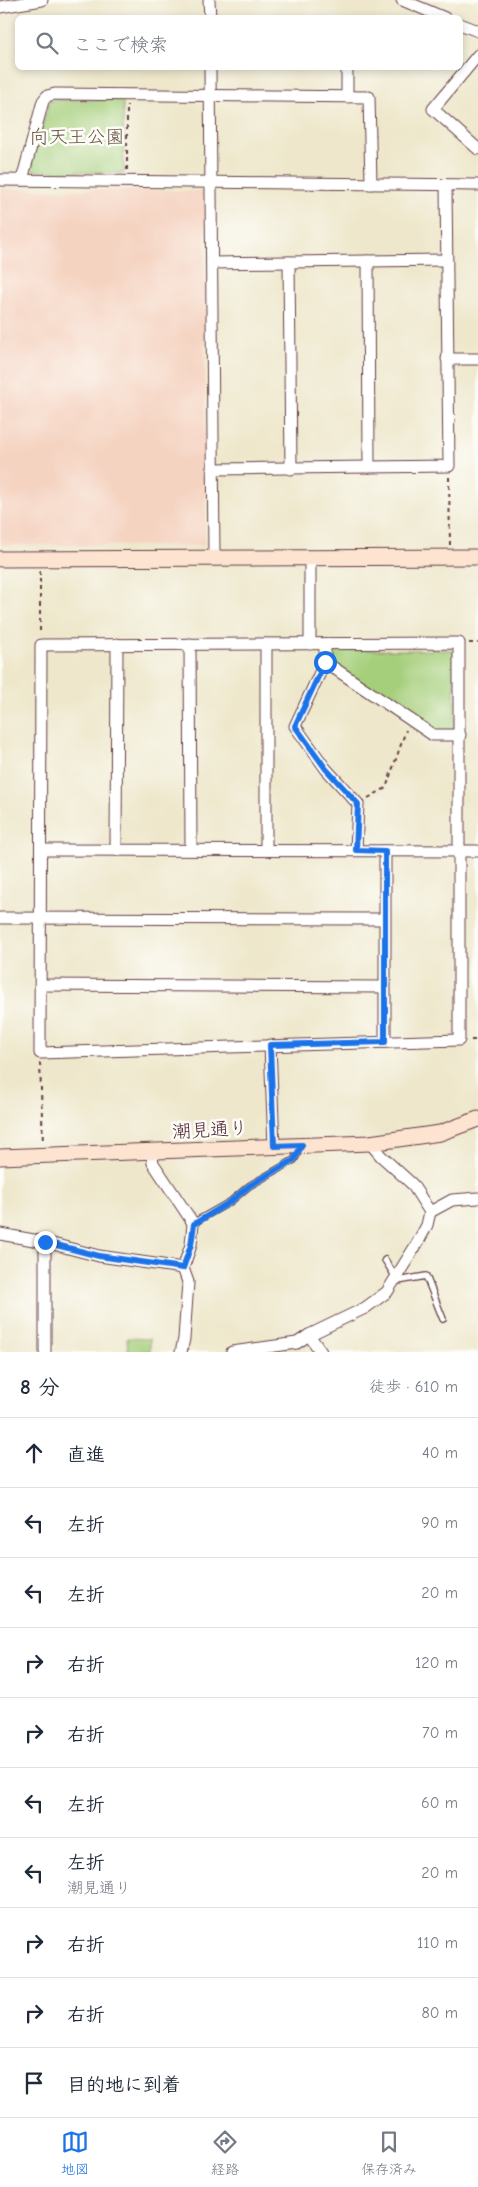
<!DOCTYPE html>
<html lang="ja">
<meta charset="utf-8">
<style>
body{margin:0;font-family:"Comic Neue","Klee One",sans-serif;background:#f6f6f7;color:#1f2937}
.stop{position:absolute;width:15px;height:15px;margin:-11px;border:4px solid #1a73e8;border-radius:50%;background:#fff}
.stop.end{background:#1a73e8;border-color:#fff;box-shadow:0 1px 5px #0008}
.list{margin:0;padding:0;list-style:none}
h2{display:flex;justify-content:space-between;align-items:center;height:65px;margin:0;padding:0 20px;font-size:21px}
h2 small{font-size:16px;font-weight:400;color:#747a83}
.list li{display:grid;grid-template-columns:32px 1fr auto;gap:15px;align-items:center;box-sizing:border-box;height:70px;padding:0 20px;border-top:1px solid #e0e1e3}
.list b{display:block;font-size:19px;white-space:nowrap}
.list p{margin:0;font-size:16px;white-space:nowrap;color:#747a83}
.list em{font-size:16px;font-style:normal;color:#747a83}
.icon{flex:none;width:28px;height:28px;fill:none;stroke:currentColor;stroke-width:2;stroke-linecap:round;stroke-linejoin:round}
.map{position:relative;flex:none;width:478px;height:1352px;overflow:hidden}
.search{position:absolute;background:#fff;box-shadow:0 2px 8px #0003;left:15px;right:15px;top:15px;height:55px;display:flex;align-items:center;gap:12px;box-sizing:border-box;padding:0 18px;border-radius:8px;color:#747a83;font-size:19px}
.sheet{height:765px;background:#fff}
nav{display:flex;justify-content:space-around;align-items:center;box-sizing:border-box;height:70px;border-top:1px solid #e0e1e3;background:#fff;font-size:14px;color:#747a83}
nav a{display:grid;justify-items:center;gap:2px}
nav .on{color:#1a73e8}
.map>svg:first-child{display:block}
</style>
<div class="map">
<svg width="478" height="1352" viewBox="0 0 478 1352">
<rect width="100%" height="100%" fill="#fdfcf7"/>
<filter id="ink" filterUnits="userSpaceOnUse"><feTurbulence type="fractalNoise" baseFrequency=".02" numOctaves="2"/><feDisplacementMap in="SourceGraphic" scale="10" xChannelSelector="R" yChannelSelector="G"/><feConvolveMatrix kernelMatrix="1 2 1 2 8 2 1 2 1" color-interpolation-filters="sRGB"/></filter>
<filter id="wash" filterUnits="userSpaceOnUse"><feTurbulence type="fractalNoise" baseFrequency=".0096" numOctaves="4" result="noise"/><feDisplacementMap in="SourceGraphic" scale="20" xChannelSelector="R" yChannelSelector="G"/><feGaussianBlur stdDeviation="1.12" result="paint"/><feColorMatrix in="noise" values="0 0 0 0 0 0 0 0 0 0 0 0 0 0 0 0 0 1.4 0 .05"/><feComposite in="paint" operator="in"/></filter>
<g filter="url(#wash)">
<rect width="100%" height="100%" fill="#eee7cb"/>
<!-- built -->
<path fill="#f5d3c1" d="M0 189 202 191 205 195V546L0 545Z"/>
<!-- green -->
<g fill="#a6cf7b" stroke="#787753">
<path d="M53 100H123L124 173 34 171 31 167 49 102Z"/>
<path d="M332 650H451L454 655 455 729 450 732H433L331 662 329 654Z"/>
<path d="M127 1338 150 1339V1352H128Z"/>
</g>
</g>
<g filter="url(#ink)">
<g fill="none" stroke-linecap="round" stroke-linejoin="round">
<defs>
<g id="lane">
<path d="M193 1223 230 1202 249 1186 294 1160 301 1147"/>
<path d="M385 1260 398 1281 426 1276 443 1319"/>
</g>
<g id="street">
<path d="M209 0 210 18"/>
<path d="M402 0 445 18"/>
<path d="M0 7 42 0"/>
<path d="M460 24 478 31"/>
<path d="M478 55 433 109 478 149"/>
<path d="M210 68 214 558"/>
<path d="M347 97V68"/>
<path d="M0 180 478 185"/>
<path d="M22 180 43 101 47 96 55 94 369 97 371 184"/>
<path d="M368 261 369 467"/>
<path d="M289 262 291 469"/>
<path d="M212 263 446 260"/>
<path d="M447 359H478"/>
<path d="M213 469 449 466 446 185"/>
<path d="M310 558V644"/>
<path d="M459 643V1040L40 1053 41 645Z"/>
<path d="M190 644 191 850"/>
<path d="M266 644V850"/>
<path d="M325 644V662L295 726 326 769 358 804 356 850"/>
<path d="M325 662 433 735H460"/>
<path d="M42 850 478 851"/>
<path d="M116 850 117 644"/>
<path d="M0 918 384 919"/>
<path d="M41 985 384 987"/>
<path d="M385 1042V851"/>
<path d="M270 1045 274 1146"/>
<path d="M151 1152 153 1163 193 1223 191 1245 183 1268 188 1282 184 1339 181 1352"/>
<path d="M430 1212 452 1200 478 1198"/>
<path d="M0 1234 45 1242 99 1256 183 1268"/>
<path d="M309 1335 321 1352"/>
<path d="M45 1352V1242"/>
<path d="M232 1352 297 1343 309 1335 365 1308 387 1292 418 1242 427 1225 430 1212 412 1184 381 1156 370 1143"/>
</g>
<g id="secondary">
<path d="M0 559 478 557"/>
<path d="M0 1157 370 1143 440 1133 478 1119"/>
</g>
</defs>
<!-- lane casing -->
<use href="#lane" stroke="#633d43" stroke-width="8"/>
<!-- street casing -->
<use href="#street" stroke="#633d43" stroke-width="13"/>
<!-- secondary casing -->
<use href="#secondary" stroke="#633d43" stroke-width="17"/>
<!-- path -->
<g stroke="#633d43" stroke-width="2" stroke-dasharray="4 4" stroke-linecap="butt">
<path d="M127 170V105"/>
<path d="M449 477 450 545"/>
<path d="M40 571V634"/>
<path d="M469 643H478"/>
<path d="M368 798 386 788 406 730"/>
<path d="M471 1040H478"/>
<path d="M40 1063 43 1143"/>
</g>
<!-- lane -->
<use href="#lane" stroke="#fff" stroke-width="5.5"/>
<!-- street -->
<use href="#street" stroke="#fff" stroke-width="11"/>
<!-- secondary -->
<use href="#secondary" stroke="#fde4d1" stroke-width="15"/>
</g>
</g>
<g fill="none" stroke-linecap="round" stroke-linejoin="round" filter="url(#ink)">
<!-- route -->
<path stroke="#1a73e8" stroke-width="6" d="M45 1242 99 1256 183 1268 191 1245 194 1224 230 1202 249 1186 294 1160 302 1145 274 1146 270 1045 385 1042V851L356 850 358 804 326 769 295 726 325 662"/>
</g>
<g text-anchor="middle" stroke-width="5" stroke-linejoin="round" paint-order="stroke">
<!-- park labels -->
<g font-size="19" fill="#665443" stroke="#fdfcf7">
<text x="77" y="143">向天王公園</text>
</g>
<!-- street labels -->
<g font-size="19" fill="#4a1f2b" stroke="#fdfcf7">
<text transform="translate(210 1129) rotate(-3)" y="7">潮見通り</text>
</g>
</g>
</svg>
<div class="stop" style="left:325px;top:662px"></div>
<div class="stop end" style="left:45px;top:1242px"></div>
<div class="search"><svg class="icon" aria-label="search" viewBox="0 0 24 24"><circle cx="10" cy="10" r="6"/><path d="M15 15l6 6"/></svg>ここで検索</div>
</div>
<section class="sheet">
<h2>8 分<small>徒歩 · 610 m</small></h2>
<ul class="list">
<li><svg class="icon" aria-label="ahead" viewBox="0 0 24 24"><path d="M12 20V5M6 11l6-6 6 6"/></svg><div><b>直進</b></div><em>40 m</em></li>
<li><svg class="icon" aria-label="left" viewBox="0 0 24 24"><path d="M17 20v-9H6M10 6l-5 5 5 5"/></svg><div><b>左折</b></div><em>90 m</em></li>
<li><svg class="icon" aria-label="left" viewBox="0 0 24 24"><path d="M17 20v-9H6M10 6l-5 5 5 5"/></svg><div><b>左折</b></div><em>20 m</em></li>
<li><svg class="icon" aria-label="right" viewBox="0 0 24 24"><path d="M7 20v-9h11M14 6l5 5-5 5"/></svg><div><b>右折</b></div><em>120 m</em></li>
<li><svg class="icon" aria-label="right" viewBox="0 0 24 24"><path d="M7 20v-9h11M14 6l5 5-5 5"/></svg><div><b>右折</b></div><em>70 m</em></li>
<li><svg class="icon" aria-label="left" viewBox="0 0 24 24"><path d="M17 20v-9H6M10 6l-5 5 5 5"/></svg><div><b>左折</b></div><em>60 m</em></li>
<li><svg class="icon" aria-label="left" viewBox="0 0 24 24"><path d="M17 20v-9H6M10 6l-5 5 5 5"/></svg><div><b>左折</b><p>潮見通り</p></div><em>20 m</em></li>
<li><svg class="icon" aria-label="right" viewBox="0 0 24 24"><path d="M7 20v-9h11M14 6l5 5-5 5"/></svg><div><b>右折</b></div><em>110 m</em></li>
<li><svg class="icon" aria-label="right" viewBox="0 0 24 24"><path d="M7 20v-9h11M14 6l5 5-5 5"/></svg><div><b>右折</b></div><em>80 m</em></li>
<li><svg class="icon" aria-label="arrive" viewBox="0 0 24 24"><path d="M6 21V4h12l-3 4 3 4H6"/></svg><div><b>目的地に到着</b></div></li>
</ul>
</section>
<nav>
<a class="on"><svg class="icon" aria-label="map" viewBox="0 0 24 24"><path d="M3 6l6-2 6 2 6-2v14l-6 2-6-2-6 2zM9 4v14M15 6v14"/></svg>地図</a>
<a><svg class="icon" aria-label="directions" viewBox="0 0 24 24"><path d="M12 3l9 9-9 9-9-9zM9 14v-3h6M13 9l2 2-2 2"/></svg>経路</a>
<a><svg class="icon" aria-label="saved" viewBox="0 0 24 24"><path d="M7 4h10v16l-5-4-5 4z"/></svg>保存済み</a>
</nav>
